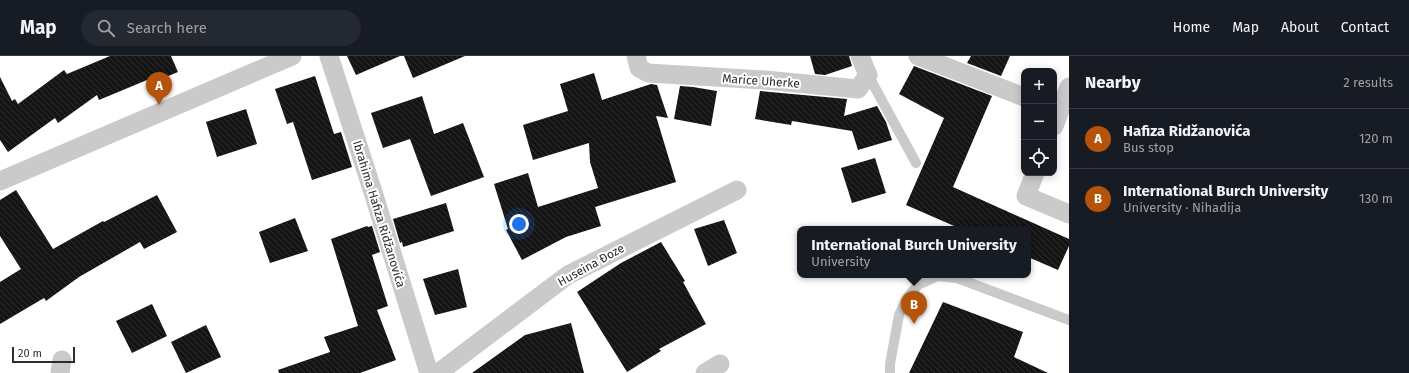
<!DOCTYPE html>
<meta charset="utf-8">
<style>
body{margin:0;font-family:"Fira Sans",sans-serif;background:#242831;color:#f1f3f6}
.controls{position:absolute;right:12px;top:12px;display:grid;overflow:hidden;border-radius:8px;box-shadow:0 2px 10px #0003}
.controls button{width:36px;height:36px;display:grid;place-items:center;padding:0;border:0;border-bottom:1px solid #363941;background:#171b24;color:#f1f3f6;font:20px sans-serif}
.scale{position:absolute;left:12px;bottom:10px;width:63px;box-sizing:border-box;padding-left:4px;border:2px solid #2d2d2d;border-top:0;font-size:11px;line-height:14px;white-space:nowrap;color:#2d2d2d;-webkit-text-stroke:3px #fff;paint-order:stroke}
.you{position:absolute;left:519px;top:168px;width:14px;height:14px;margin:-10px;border:3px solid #fff;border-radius:50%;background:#1a73e8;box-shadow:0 0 0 6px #1a73e833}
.badge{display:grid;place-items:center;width:26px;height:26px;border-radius:50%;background:#b45309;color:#fff;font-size:13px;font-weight:700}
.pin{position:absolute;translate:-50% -33px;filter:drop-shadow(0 1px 2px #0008)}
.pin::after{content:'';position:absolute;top:21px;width:14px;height:12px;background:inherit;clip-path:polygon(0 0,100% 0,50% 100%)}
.popup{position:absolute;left:797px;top:170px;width:234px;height:52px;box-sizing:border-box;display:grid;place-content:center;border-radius:8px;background:#171b24;filter:drop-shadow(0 1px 3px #0005);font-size:13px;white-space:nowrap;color:#9ea1a6}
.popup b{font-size:15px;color:#f1f3f6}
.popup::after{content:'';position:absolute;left:50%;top:100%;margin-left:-8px;border:8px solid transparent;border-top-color:#171b24}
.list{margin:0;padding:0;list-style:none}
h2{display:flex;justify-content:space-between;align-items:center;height:52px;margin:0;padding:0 16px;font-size:17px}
h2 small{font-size:13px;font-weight:400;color:#9ea1a6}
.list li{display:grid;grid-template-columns:26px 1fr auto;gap:12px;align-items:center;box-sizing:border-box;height:60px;padding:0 16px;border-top:1px solid #363941}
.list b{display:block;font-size:15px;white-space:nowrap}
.list p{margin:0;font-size:13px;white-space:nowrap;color:#9ea1a6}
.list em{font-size:13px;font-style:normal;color:#9ea1a6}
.icon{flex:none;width:22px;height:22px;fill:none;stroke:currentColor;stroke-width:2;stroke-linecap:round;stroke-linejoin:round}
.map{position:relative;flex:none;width:1069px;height:317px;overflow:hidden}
header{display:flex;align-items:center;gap:24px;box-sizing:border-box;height:56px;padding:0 20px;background:#171b24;border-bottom:1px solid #363941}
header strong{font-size:19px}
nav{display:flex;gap:22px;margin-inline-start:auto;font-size:14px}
.search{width:280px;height:36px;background:#242831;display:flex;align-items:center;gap:10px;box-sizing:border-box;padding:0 14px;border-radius:22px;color:#9ea1a6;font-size:15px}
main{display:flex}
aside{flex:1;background:#171b24}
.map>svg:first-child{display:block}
</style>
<header>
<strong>Map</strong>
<div class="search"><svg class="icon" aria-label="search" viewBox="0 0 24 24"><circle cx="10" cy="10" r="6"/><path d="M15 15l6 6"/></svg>Search here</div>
<nav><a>Home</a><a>Map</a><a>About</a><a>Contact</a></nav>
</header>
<main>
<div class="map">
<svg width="1069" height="317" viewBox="0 0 1069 317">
<defs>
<pattern id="building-back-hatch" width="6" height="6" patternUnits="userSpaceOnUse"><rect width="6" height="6" fill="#141414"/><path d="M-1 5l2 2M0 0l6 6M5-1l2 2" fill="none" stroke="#2e2e2e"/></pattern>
</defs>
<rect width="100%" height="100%" fill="#fff"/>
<!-- building -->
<g fill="url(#building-back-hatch)">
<path d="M110 0H171L178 16 149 28 147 24 99 44 97 39 58 67 55 62 8 96 0 84V21L12 45 15 43 18 48 64 14 67 18Z"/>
<path d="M347 0H400L356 19Z"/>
<path d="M404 0H465L413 22Z"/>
<path d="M810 0H849L852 10 825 19 815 18Z"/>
<path d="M971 0H1010L1001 20 967 7Z"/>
<path d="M914 10 992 40 953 131 1069 183V190L1058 214 1028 201V173H961L906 149 944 62 899 38Z"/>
<path d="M594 17 602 44 651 28 657 29 668 62 656 60 676 126 595 151 601 170 566 181 522 204 506 174 508 173 494 128 528 117 538 151 598 132 590 106 589 87 533 104 523 69 568 55 560 28Z"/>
<path d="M315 20 334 78 341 76 352 111 312 124 293 66 287 68 275 33Z"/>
<path d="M680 30 693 31 717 35 711 70 674 63Z"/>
<path d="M760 35 847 43 844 60 877 50 886 66 892 84 858 94 852 75 792 65 791 69 755 63Z"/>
<path d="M422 40 434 78 463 67 484 121 431 140 410 83 383 92 371 57Z"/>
<path d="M246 53 257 88 217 101 206 66Z"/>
<path d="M875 102 886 137 852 147 841 112Z"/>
<path d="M16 134 53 193 103 165 104 166 157 139 177 176 144 193 140 186 79 221 46 245 44 242 0 268V226L21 213 0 180V144Z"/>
<path d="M446 147 454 175 403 191 402 186 400 187 393 163Z"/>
<path d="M295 162 308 195 270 207 259 176Z"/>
<path d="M724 164 737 197 708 210 694 173Z"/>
<path d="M367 170 368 171 372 170 380 196 372 199 388 250 377 254 396 304 360 317H279L278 314 330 296 324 281 358 270 331 183Z"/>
<path d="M661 186 685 225 683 226 706 268 659 293 661 295 627 316 577 236 621 207Z"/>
<path d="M458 213 467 251 435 259 423 223Z"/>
<path d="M943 246 1023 276 1014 301 1048 317H909Z"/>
<path d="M152 248 167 280 132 297 116 265Z"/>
<path d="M571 267 584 317H472L525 279Z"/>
<path d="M206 269 221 301 186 317 171 286Z"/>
</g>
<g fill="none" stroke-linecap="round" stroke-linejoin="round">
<!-- lane -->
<g stroke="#cacaca" stroke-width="10">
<path d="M868 19 916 107"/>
<path d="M890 317V308L899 259 907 242 918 229 938 220 957 222 1069 264"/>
</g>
<!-- street -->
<g stroke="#cacaca" stroke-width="19">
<path d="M329 0 373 136 429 317"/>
<path d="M636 0 639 12 648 17 765 24 858 33 868 19 860 0"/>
<path d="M918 0 1024 41"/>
<path d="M1054 70 1069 31"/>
<path d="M1035 117 1026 140 1069 158"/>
<path d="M0 125 292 0"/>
<path d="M60 317 62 304"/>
<path d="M438 317 568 219 737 134"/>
<path d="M705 317 720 308"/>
</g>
</g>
<g text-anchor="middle" stroke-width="4" stroke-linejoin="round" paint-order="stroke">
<!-- street labels -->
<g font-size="12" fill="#2d2d2d" stroke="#fff">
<text transform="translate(761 25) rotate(4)" y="4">Marice Uherke</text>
<text transform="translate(379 158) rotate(73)" y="4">Ibrahima Hafiza Ridžanovića</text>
<text transform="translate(591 209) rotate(-29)" y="4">Huseina Đoze</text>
</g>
</g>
</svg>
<div class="controls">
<button>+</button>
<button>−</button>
<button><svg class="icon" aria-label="locate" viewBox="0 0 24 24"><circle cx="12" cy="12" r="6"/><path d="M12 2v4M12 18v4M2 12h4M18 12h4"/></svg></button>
</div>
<div class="scale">20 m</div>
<div class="you"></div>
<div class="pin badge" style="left:159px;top:49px">A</div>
<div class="pin badge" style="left:914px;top:268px">B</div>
<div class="popup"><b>International Burch University</b>University</div>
</div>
<aside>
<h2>Nearby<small>2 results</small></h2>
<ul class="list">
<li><span class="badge">A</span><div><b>Hafiza Ridžanovića</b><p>Bus stop</p></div><em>120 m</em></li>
<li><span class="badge">B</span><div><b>International Burch University</b><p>University · Nihadija</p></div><em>130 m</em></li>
</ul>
</aside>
</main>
